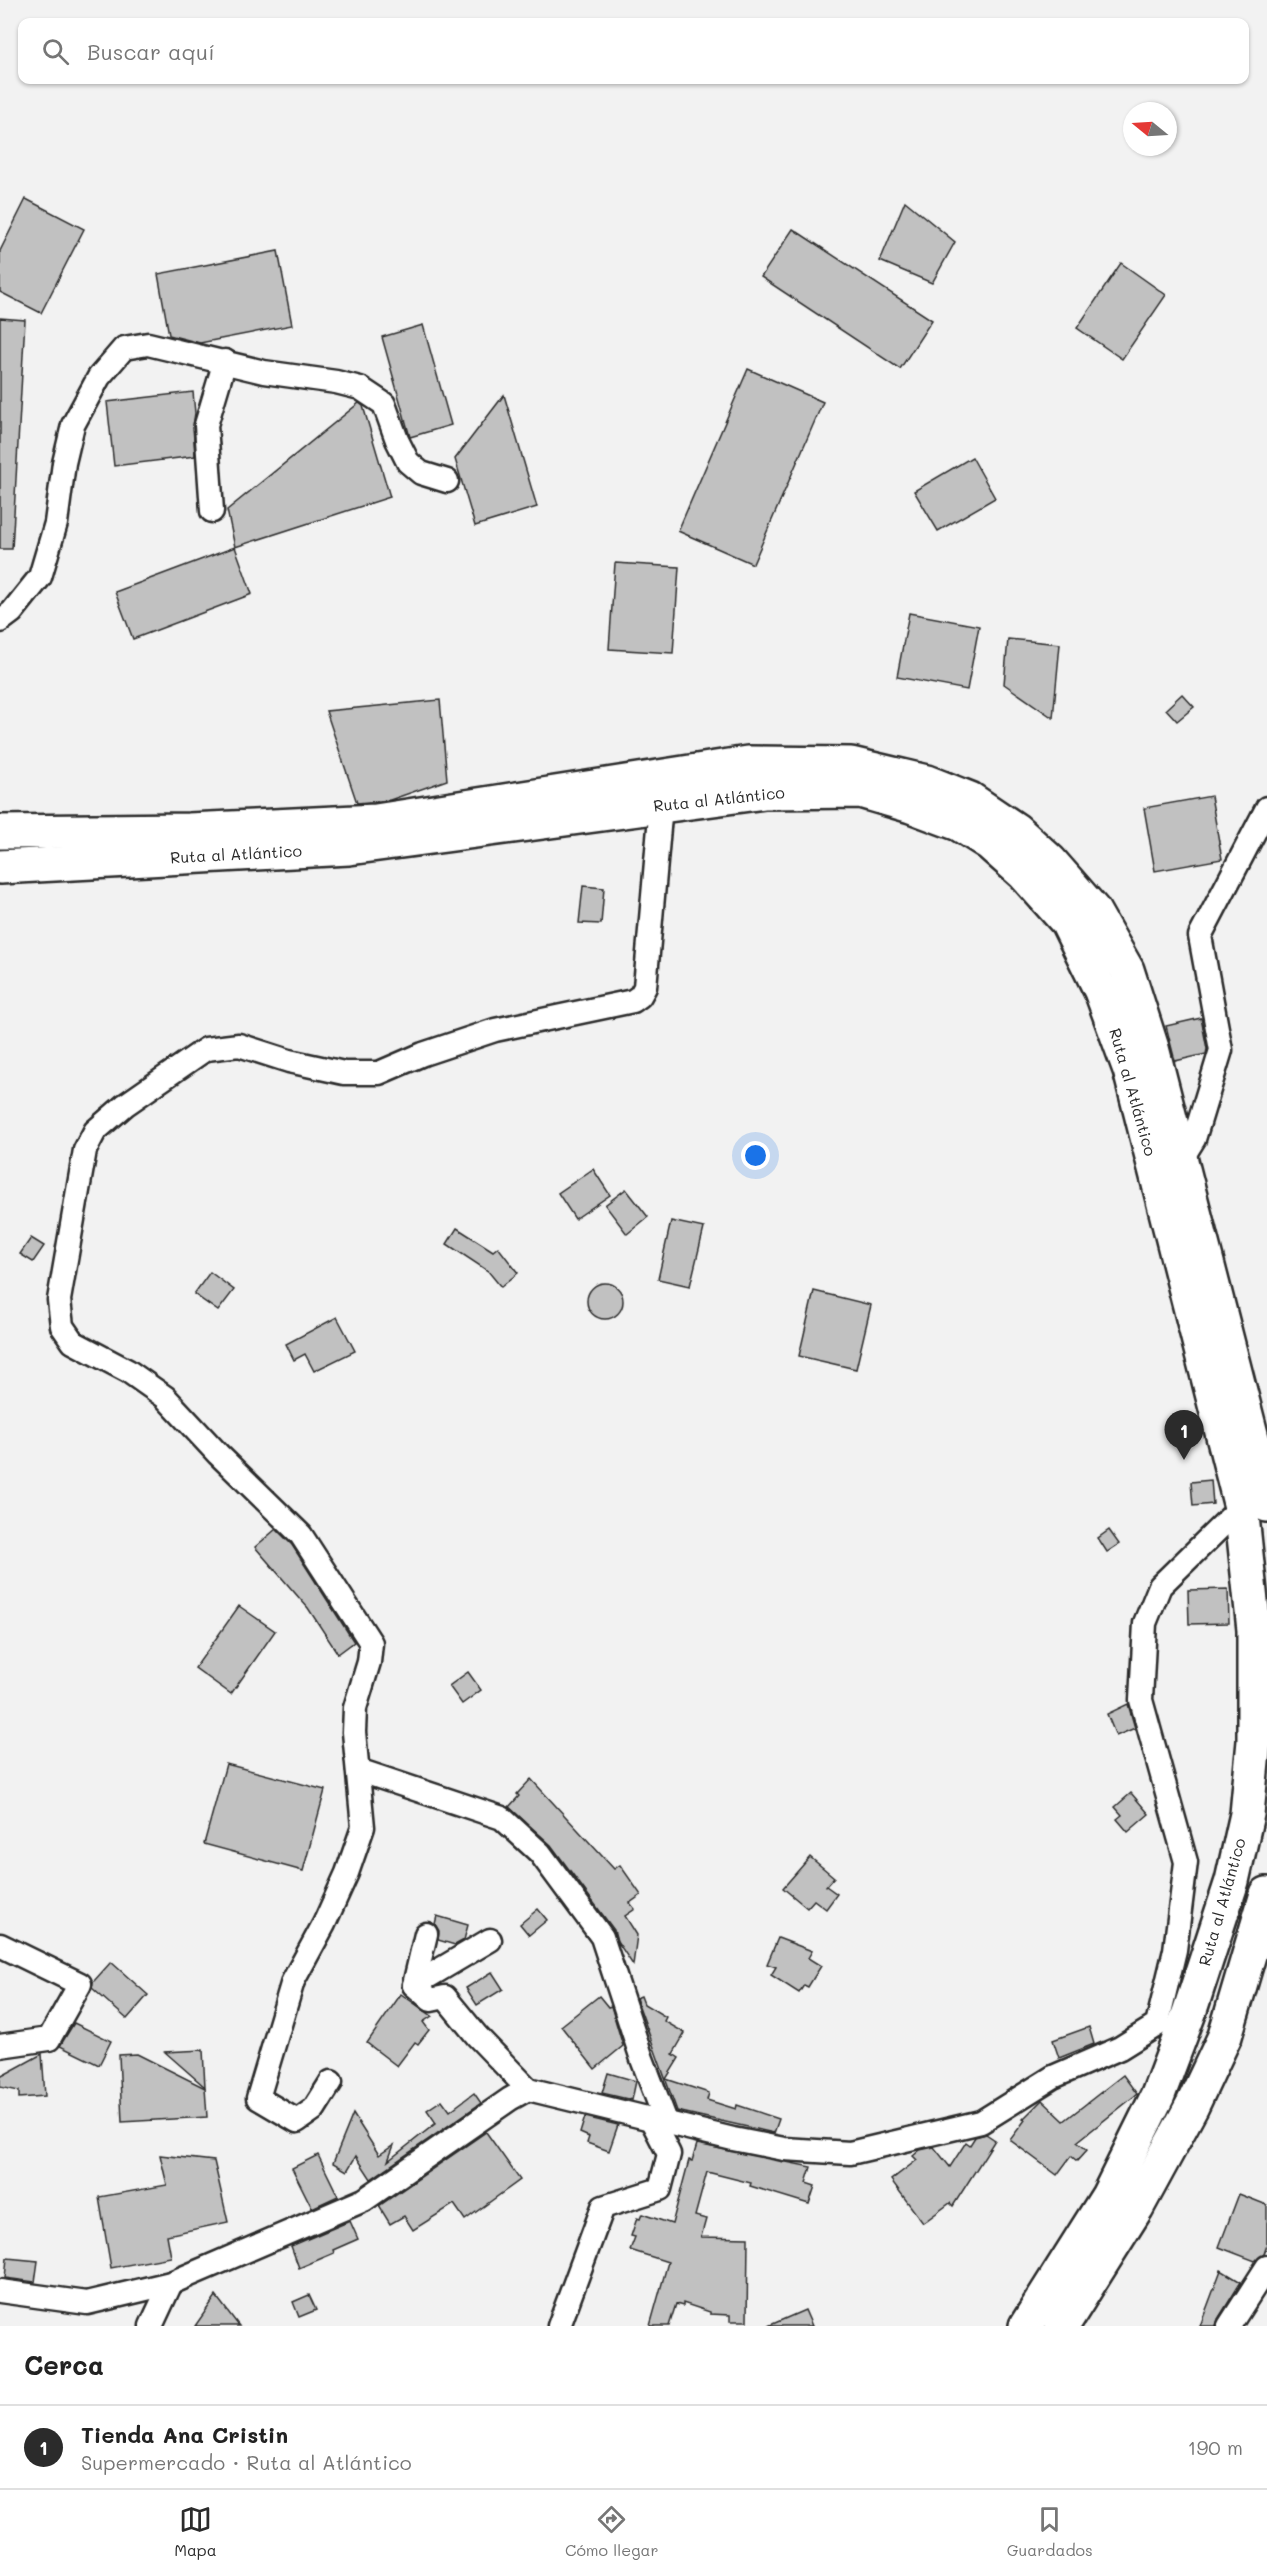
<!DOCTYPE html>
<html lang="es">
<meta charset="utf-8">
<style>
body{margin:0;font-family:Mali,sans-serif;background:#f6f6f6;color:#222}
.compass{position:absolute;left:1123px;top:102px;width:54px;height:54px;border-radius:50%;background:#fff;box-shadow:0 2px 4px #0004;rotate:288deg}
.you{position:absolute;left:756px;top:1156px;width:21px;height:21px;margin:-15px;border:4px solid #fff;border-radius:50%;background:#1a73e8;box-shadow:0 0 0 9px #1a73e833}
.badge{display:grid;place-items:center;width:39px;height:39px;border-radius:50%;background:#2b2b2b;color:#fff;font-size:20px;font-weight:700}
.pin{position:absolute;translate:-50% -50px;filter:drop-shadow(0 2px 3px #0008)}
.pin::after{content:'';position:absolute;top:32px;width:21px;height:18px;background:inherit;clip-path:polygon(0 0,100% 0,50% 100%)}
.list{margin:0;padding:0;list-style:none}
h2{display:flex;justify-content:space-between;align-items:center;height:78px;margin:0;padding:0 24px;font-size:26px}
h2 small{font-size:20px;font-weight:400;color:#767676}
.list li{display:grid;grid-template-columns:39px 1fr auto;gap:18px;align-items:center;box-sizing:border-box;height:84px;padding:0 24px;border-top:2px solid #e0e0e0}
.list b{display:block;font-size:22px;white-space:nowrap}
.list p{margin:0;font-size:20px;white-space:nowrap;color:#767676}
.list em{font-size:20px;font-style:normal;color:#767676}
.icon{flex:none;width:33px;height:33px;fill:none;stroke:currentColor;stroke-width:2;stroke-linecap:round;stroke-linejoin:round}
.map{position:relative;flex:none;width:1267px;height:2326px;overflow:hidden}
.search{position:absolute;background:#fff;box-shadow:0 2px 4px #0004;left:18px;right:18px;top:18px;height:66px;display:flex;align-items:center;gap:15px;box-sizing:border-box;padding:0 21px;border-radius:12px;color:#767676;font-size:22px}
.sheet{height:162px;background:#fff}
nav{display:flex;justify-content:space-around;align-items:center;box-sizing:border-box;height:84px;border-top:2px solid #e0e0e0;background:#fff;font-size:16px;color:#767676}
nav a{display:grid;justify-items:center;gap:3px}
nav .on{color:#2b2b2b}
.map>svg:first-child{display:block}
</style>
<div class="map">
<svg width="1267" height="2326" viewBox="0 0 1267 2326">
<rect width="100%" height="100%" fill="#f2f2f2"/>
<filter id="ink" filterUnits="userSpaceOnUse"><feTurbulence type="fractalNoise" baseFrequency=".0167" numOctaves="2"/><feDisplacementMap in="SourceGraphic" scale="12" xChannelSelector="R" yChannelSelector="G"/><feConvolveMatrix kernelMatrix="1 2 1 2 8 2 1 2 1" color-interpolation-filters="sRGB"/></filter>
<g filter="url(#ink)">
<!-- building -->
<g fill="#c1c1c1" stroke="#2b2b2b" stroke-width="1.5">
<path d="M26 199 84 229 41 313 0 292V251Z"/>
<path d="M905 201 955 242 932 283 880 261Z"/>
<path d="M793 229 932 320 900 369 761 277Z"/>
<path d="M278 251 292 325 200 343 169 335 158 274Z"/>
<path d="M1121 263 1166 295 1122 359 1077 328Z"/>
<path d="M0 318 25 320 12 549H0Z"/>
<path d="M423 325 451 425 410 437 382 337Z"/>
<path d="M748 369 823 402 753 564 678 531Z"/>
<path d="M193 392 195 413 193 426 195 456 114 466 107 402Z"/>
<path d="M504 395 537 507 475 526 455 459Z"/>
<path d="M359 403 363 406 390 497 235 547 227 510Z"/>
<path d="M972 457 995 498 938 531 914 491Z"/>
<path d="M235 547 252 594 133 639 115 592Z"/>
<path d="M615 563 679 567 673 653 609 649Z"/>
<path d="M909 613 979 626 967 690 897 677Z"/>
<path d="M1008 639 1060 644 1053 718 1004 684Z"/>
<path d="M1182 694 1194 707 1177 721 1166 709Z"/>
<path d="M440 700 447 780 390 800 357 803 326 711Z"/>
<path d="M1211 796 1222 859 1155 871 1144 808Z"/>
<path d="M583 886 604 888 601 924 579 923Z"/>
<path d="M1201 1018 1207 1049 1206 1054 1175 1061 1166 1026Z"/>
<path d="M593 1169 610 1195 575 1219 558 1193Z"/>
<path d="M626 1189 648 1217 627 1234 605 1205Z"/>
<path d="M671 1221 704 1228 690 1286 658 1279Z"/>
<path d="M457 1228 493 1251 498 1247 518 1273 501 1287 488 1271 447 1244Z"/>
<path d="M31 1238 44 1246 33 1262 20 1254Z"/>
<path d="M210 1272 234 1290 218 1311 194 1294Z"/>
<circle cx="605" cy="1301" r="18"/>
<path d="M814 1291 871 1305 856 1369 799 1356Z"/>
<path d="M337 1317 355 1351 314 1371 305 1354 294 1360 286 1344Z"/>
<path d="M1211 1480 1213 1504 1193 1506 1191 1482Z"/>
<path d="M276 1529 292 1545 354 1642 338 1654 308 1608 255 1547Z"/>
<path d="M1109 1530 1119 1544 1107 1552 1098 1538Z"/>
<path d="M1228 1589 1229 1623 1189 1624 1188 1590Z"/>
<path d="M239 1606 275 1631 231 1694 195 1668Z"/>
<path d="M468 1672 481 1690 462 1704 449 1686Z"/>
<path d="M1128 1704 1135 1728 1116 1736 1107 1714Z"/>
<path d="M226 1764 325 1790 303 1871 204 1844Z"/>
<path d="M531 1779 614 1869 620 1865 641 1895 630 1903 635 1909 625 1916 637 1935 633 1965 617 1941 614 1930 551 1845 509 1807 519 1796 517 1794Z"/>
<path d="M1131 1793 1149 1814 1128 1832 1117 1819 1122 1815 1115 1807Z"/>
<path d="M810 1857 834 1877 826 1886 837 1894 826 1909 814 1900 807 1908 783 1888Z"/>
<path d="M538 1909 547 1920 529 1935 520 1924Z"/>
<path d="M437 1916 468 1925 464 1940 455 1945 438 1940 439 1931 435 1924Z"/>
<path d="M778 1938 812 1951 808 1958 821 1966 808 1987 804 1985 799 1993 771 1975 776 1967 767 1964Z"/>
<path d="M111 1962 148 1995 127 2019 92 1988 93 1982Z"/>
<path d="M492 1972 503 1989 477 2005 466 1988Z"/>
<path d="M401 1994 432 2016 423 2022 429 2030 418 2044 415 2042 397 2066 367 2043Z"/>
<path d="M599 1996 608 2007 611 2006 623 2046 595 2069 561 2026Z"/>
<path d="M641 1996 644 2004 666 2017 664 2021 685 2033 673 2054 679 2058 666 2079 709 2093 707 2100 736 2109 737 2105 779 2119 774 2133 677 2111 636 1998Z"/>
<path d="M74 2023 111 2041 99 2065 60 2046Z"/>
<path d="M1089 2027 1094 2044 1059 2058 1053 2040Z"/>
<path d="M203 2050 205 2087 165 2052Z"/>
<path d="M42 2054 45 2096 19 2098V2091L0 2087V2077Z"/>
<path d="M137 2054 205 2088 207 2117 122 2122 119 2055Z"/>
<path d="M608 2073 636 2081 632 2100 602 2093Z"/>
<path d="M1123 2075 1137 2094 1077 2142 1087 2150 1077 2161 1071 2156 1057 2175 1010 2140 1025 2120 1023 2119 1042 2100 1064 2121Z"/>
<path d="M474 2093 481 2103 371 2179 356 2156 347 2171 333 2163 353 2114 379 2155 394 2145 388 2161 436 2123 427 2110 442 2100 450 2111Z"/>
<path d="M585 2117 618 2125 609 2151 587 2143 589 2137 580 2133Z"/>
<path d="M486 2132 520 2180 465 2220 454 2204 413 2230 404 2216 390 2224 379 2206Z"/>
<path d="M986 2134 995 2140 953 2206 950 2203 923 2223 891 2180 917 2160 913 2156 920 2150 934 2147 950 2167 966 2142 970 2145 975 2137Z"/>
<path d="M697 2144 811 2167 806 2183 815 2186 809 2204 750 2186 751 2183 707 2172 695 2216 706 2219 701 2237 748 2238 747 2321H730V2315L710 2314V2312L683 2303V2306L676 2304 669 2326H650L668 2262 630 2250 635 2237 631 2236 637 2218 640 2219 642 2214 672 2224 689 2160 692 2161Z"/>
<path d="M160 2155 214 2161 228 2222 167 2235 171 2257 111 2268 99 2197 167 2185Z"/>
<path d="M318 2155 338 2196 312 2208 292 2168Z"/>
<path d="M1239 2194 1267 2205V2245L1264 2254 1255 2261 1219 2247Z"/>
<path d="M350 2221 358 2239 333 2250 334 2253 299 2268 291 2246Z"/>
<path d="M7 2258 38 2261 35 2282 5 2278Z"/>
<path d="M1221 2270 1241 2282 1218 2319 1216 2326H1200Z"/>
<path d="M309 2295 316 2310 299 2317 293 2302Z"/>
<path d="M216 2296 239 2326H195Z"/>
<path d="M805 2310 812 2326H768Z"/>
</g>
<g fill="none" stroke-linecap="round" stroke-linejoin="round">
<defs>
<g id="minor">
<path d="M212 511 206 425 225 361"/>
<path d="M0 621 12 612 40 577 56 523 64 463 73 425 99 377 124 348 148 344 264 372 336 382 360 388 384 404 397 440 408 462 421 473 447 481"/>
<path d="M1181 1160 1194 1139 1221 1050 1200 936 1267 808"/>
<path d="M358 1770 502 1818 540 1853 602 1937 642 2059 667 2124"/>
<path d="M426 1934 414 1985 431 2000 445 1997 477 2036 528 2089"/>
<path d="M0 1945 80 1984 49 2039 0 2046"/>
<path d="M414 1985 490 1940"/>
<path d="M331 2082 314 2109 297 2121 258 2098 293 1981 324 1924 347 1873 363 1827 354 1732 355 1708 369 1662 371 1643 301 1535 218 1454 165 1397 128 1371 73 1342 62 1326 59 1300 85 1150 95 1131 125 1105 206 1049 239 1045 289 1061 344 1073H379L423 1054 495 1030 633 1001 640 996 645 987 661 805"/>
<path d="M0 2291 87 2303 171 2283"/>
<path d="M151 2326 171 2283 364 2200 510 2099 528 2089 733 2139 784 2149 850 2153 981 2122 1053 2077 1120 2048 1157 2025 1175 1950 1186 1862 1141 1700 1145 1623 1160 1586 1248 1500"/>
<path d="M559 2326 603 2207 660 2189 669 2154 652 2121"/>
<path d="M1229 2326 1267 2267"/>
</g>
<g id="highway">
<path d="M0 832 189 830 376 821 748 763 851 764 927 782 970 799 1016 830 1050 861 1093 910 1127 970 1152 1048 1264 1485 1267 1505"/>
<path d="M0 867 349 848 765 792 860 791 911 806 959 824 989 843 1024 874 1067 922 1101 991 1130 1070 1241 1507 1254 1630V1741L1247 1814 1232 1881 1189 2013 1158 2095 1108 2196 1026 2326"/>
<path d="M1062 2326 1137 2207 1192 2106 1225 2036 1267 1894"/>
</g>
</defs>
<!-- minor casing -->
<use href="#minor" stroke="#2b2b2b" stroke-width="27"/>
<!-- highway casing -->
<use href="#highway" stroke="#2b2b2b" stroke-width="38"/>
<!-- minor -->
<use href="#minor" stroke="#fff" stroke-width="22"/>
<!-- highway -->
<use href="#highway" stroke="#fff" stroke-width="33"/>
</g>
</g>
<g text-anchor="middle" stroke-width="4.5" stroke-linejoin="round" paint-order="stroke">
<!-- street labels -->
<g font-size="16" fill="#2b2b2b" stroke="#fff">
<text transform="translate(719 799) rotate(-6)" y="6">Ruta al Atlántico</text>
<text transform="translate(236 854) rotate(-3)" y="6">Ruta al Atlántico</text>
<text transform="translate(1133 1092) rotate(74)" y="6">Ruta al Atlántico</text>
<text transform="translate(1222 1902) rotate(-74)" y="6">Ruta al Atlántico</text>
</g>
</g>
</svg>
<svg class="compass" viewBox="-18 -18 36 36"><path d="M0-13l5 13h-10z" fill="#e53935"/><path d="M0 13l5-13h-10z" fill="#767676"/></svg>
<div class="you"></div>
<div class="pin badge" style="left:1184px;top:1460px">1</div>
<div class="search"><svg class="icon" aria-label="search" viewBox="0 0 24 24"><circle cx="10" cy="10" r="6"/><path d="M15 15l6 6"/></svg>Buscar aquí</div>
</div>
<section class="sheet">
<h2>Cerca<small></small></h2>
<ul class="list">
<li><span class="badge">1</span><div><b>Tienda Ana Cristin</b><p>Supermercado · Ruta al Atlántico</p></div><em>190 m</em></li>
</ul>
</section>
<nav>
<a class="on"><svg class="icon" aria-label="map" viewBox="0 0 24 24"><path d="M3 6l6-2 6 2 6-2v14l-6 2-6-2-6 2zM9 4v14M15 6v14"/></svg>Mapa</a>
<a><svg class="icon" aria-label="directions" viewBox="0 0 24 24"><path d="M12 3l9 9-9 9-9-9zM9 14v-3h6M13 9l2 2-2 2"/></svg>Cómo llegar</a>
<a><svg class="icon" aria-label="saved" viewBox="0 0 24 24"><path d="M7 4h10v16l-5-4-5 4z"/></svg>Guardados</a>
</nav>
